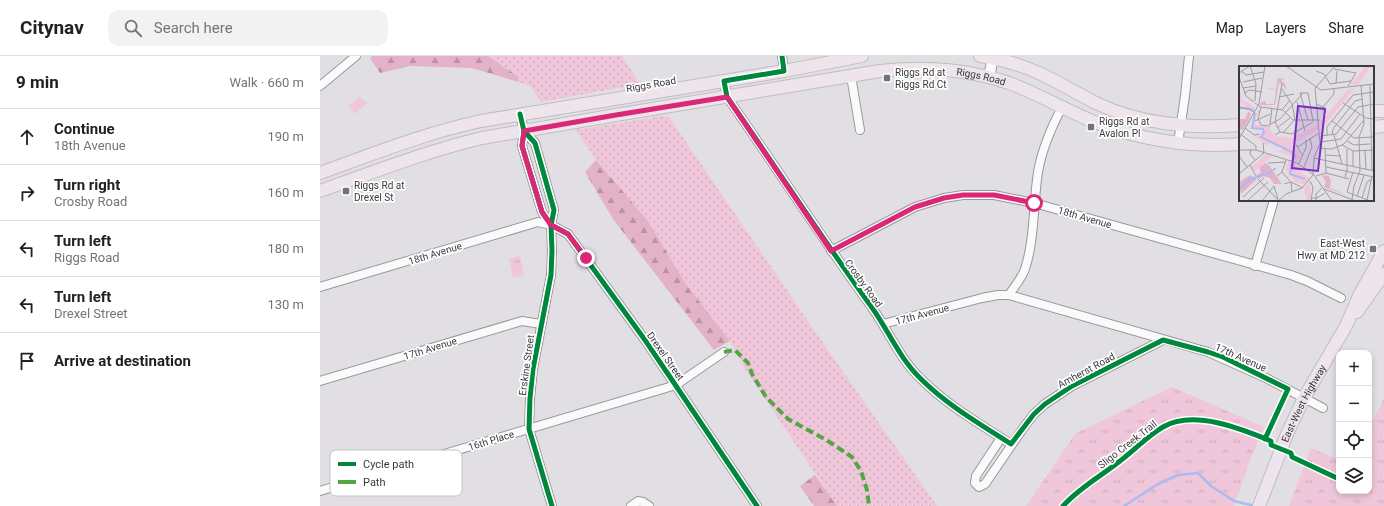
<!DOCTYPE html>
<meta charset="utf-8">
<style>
body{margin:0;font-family:Roboto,sans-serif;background:#f2f2f2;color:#202124}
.controls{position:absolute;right:12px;bottom:12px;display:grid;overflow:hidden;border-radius:8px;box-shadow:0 2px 6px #0003}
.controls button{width:36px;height:36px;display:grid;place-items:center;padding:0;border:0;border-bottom:1px solid #e0e0e0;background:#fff;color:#202124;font:20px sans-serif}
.stop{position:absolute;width:12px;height:12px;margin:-9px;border:3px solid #db2777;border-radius:50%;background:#fff}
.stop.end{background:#db2777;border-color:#fff;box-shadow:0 1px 4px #0008}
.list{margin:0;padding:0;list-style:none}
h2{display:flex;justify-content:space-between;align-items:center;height:52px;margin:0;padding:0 16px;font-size:17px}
h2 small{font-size:13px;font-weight:400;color:#757577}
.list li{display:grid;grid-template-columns:26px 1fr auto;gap:12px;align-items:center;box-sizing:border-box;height:56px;padding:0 16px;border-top:1px solid #e0e0e0}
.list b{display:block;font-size:15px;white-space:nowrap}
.list p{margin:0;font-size:13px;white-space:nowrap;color:#757577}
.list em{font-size:13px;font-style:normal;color:#757577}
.icon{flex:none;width:22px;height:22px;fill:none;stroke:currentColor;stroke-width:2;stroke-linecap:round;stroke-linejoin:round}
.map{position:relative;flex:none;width:1064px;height:450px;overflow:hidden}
header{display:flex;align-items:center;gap:24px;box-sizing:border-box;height:56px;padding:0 20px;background:#fff;border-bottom:1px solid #e0e0e0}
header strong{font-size:19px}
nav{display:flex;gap:22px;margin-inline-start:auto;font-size:14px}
.search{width:280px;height:36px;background:#f2f2f2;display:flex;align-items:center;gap:10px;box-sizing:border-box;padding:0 14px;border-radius:12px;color:#757577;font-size:15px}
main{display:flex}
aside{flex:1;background:#fff}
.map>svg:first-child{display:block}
</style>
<header>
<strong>Citynav</strong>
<div class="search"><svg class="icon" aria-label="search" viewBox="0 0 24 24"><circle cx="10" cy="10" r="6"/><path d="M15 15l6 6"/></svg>Search here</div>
<nav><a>Map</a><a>Layers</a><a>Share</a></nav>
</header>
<main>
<aside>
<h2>9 min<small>Walk · 660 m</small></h2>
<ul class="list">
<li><svg class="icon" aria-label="ahead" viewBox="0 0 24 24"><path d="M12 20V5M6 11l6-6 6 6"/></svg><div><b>Continue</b><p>18th Avenue</p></div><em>190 m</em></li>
<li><svg class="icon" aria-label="right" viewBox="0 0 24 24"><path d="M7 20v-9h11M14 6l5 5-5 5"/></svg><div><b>Turn right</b><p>Crosby Road</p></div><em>160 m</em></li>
<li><svg class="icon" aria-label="left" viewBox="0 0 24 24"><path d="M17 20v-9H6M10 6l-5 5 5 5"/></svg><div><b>Turn left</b><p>Riggs Road</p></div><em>180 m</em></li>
<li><svg class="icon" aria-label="left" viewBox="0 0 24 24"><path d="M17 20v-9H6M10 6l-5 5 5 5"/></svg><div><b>Turn left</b><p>Drexel Street</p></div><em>130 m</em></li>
<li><svg class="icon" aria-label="arrive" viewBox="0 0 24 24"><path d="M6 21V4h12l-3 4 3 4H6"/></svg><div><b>Arrive at destination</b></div></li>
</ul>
</aside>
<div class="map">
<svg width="1064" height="450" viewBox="0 0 1064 450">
<defs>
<pattern id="grass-dots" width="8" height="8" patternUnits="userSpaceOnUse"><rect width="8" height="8" fill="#f0c7da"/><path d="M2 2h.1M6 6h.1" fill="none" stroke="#cfacbc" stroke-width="1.8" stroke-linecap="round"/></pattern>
<pattern id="forest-firs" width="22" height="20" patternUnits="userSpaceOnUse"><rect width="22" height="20" fill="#e3b2c9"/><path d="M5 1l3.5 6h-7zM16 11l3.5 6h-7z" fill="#b992a4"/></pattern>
<pattern id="park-tufts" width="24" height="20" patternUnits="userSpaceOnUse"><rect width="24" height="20" fill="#f0c7da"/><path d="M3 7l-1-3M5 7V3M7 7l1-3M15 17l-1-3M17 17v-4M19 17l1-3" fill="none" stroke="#cfacbc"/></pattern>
</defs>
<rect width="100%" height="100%" fill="#e2dfe4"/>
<!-- grass -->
<g fill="url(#grass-dots)">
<path d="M168 0H302L320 28 221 46 210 30 198 26 199 21Z"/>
<path d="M341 60 349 61 496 277 617 450H517L425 313 410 285 366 228 328 165 276 104 256 74Z"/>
</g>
<!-- forest -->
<g fill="url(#forest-firs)">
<path d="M52 0H168L199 21 198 26 152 12 90 10 60 17 50 2Z"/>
<path d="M276 104 328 165 366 228 410 285 394 294 293 163 265 116Z"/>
<path d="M495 419 517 450H494L480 430Z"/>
</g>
<!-- park -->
<g fill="url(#park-tufts)">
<path d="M39 41 48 47 34 58 29 50Z"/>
<path d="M200 200 204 219 193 222 189 202Z"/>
<path d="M852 331 944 371 931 402 914 450H706L756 377Z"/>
<path d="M1064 343V450H969L991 392 1019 404V435H1049V371Z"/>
</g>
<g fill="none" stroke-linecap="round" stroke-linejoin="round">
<!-- stream -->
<path stroke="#a9bbf1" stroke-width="2.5" d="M804 450 838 428 858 419 878 417 891 430 914 445 935 450"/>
<defs>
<g id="minor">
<path d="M462 0 464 15"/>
<path d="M531 20 540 74"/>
<path d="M404 25 407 41C456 111 503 184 553 253 569 276 580 303 601 323 627 349 660 368 691 388"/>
<path d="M0 30 36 0"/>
<path d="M200 58 204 75 202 90 222 156 231 169 248 178 325 284 437 450"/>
<path d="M204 75 215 87 234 154 231 169 232 195 231 219 213 313 210 342 209 373 232 450"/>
<path d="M858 87 865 40 869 0"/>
<path d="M511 195 595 151 624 142 643 139H674L714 147 971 219 987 225 1021 242"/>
<path d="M935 210 954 144"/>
<path d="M0 231 218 166 231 169"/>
<path d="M689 239C694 231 702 222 705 213 715 182 713 148 718 116 722 93 731 72 742 51"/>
<path d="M563 268 662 242 678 239H689L888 296 946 322 1003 352"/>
<path d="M0 325 202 265 221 268"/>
<path d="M681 382 656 420 655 427 659 431 665 428 704 371 714 358 725 348 752 330 843 284"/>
<path d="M0 435 356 329 404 296"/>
<path d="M311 450 318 445 323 446 329 450"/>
</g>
<path id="tertiary" d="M669 22 673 0"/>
<g id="primary">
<path d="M660 0C680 3 702 9 721 18 740 27 758 38 778 48 820 68 873 73 920 69"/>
<path d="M1053 55H1064"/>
<path d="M1053 71 1064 70"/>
<path d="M0 117C53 98 105 77 161 65L464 15 542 0"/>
<path id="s1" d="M0 135C54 116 107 95 162 82L296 59 560 15C604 10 647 13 689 27 719 38 747 55 777 67 821 84 873 92 920 88"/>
<path d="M1037 256 1064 218"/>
<path id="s2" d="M939 450 967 378 984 342 1026 270 1039 240 1064 195"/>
</g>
</defs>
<!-- minor casing -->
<use href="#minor" stroke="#99989b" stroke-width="10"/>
<!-- tertiary casing -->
<use href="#tertiary" stroke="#99989b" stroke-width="12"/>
<!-- primary casing -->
<use href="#primary" stroke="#bebdc0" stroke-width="14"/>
<!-- minor -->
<use href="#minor" stroke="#fbfafb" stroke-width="8"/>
<!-- tertiary -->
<use href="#tertiary" stroke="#fbfafb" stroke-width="10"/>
<!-- primary -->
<use href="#primary" stroke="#ede4ec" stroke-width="12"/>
<!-- quiet -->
<path stroke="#54a645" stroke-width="4" stroke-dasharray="8 4" stroke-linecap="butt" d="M404 296 415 294 428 307 432 318 446 341 468 363 508 385 532 401 541 415 547 434 549 450"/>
<defs>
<g id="cycleway">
<path d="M462 0 464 15 404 25 407 41C456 111 503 184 553 253 569 276 580 303 601 323 627 349 660 368 691 388L714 358 725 348 752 330 843 284 888 296 903 301 968 333 945 383"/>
<path d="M200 58 204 75 202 90 222 156 231 169 248 178 325 284 437 450"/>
<path d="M204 75 215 87 234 154 231 169 232 195 231 219 213 313 210 342 209 373 232 450"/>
<path d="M743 450C759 432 781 420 800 405 815 394 827 380 843 371 873 353 922 373 951 385V389L971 397 972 401 1019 423"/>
</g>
</defs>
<!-- cycleway casing -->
<use href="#cycleway" stroke="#fff" stroke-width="8"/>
<!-- cycleway -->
<use href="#cycleway" stroke="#00873e" stroke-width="5"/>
</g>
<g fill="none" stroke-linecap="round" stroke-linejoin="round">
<!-- route -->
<path stroke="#db2777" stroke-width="5" d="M266 202 248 178 231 169 222 156 202 90 204 75 296 59 407 41 511 195 595 151 624 142 643 139H674L714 147"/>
</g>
<!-- markers -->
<g fill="#757377" stroke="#fff" stroke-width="1.5">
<rect x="563" y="18" width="8" height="8" rx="2"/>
<rect x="767" y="67" width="8" height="8" rx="2"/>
<rect x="22" y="131" width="8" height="8" rx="2"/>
<rect x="1049" y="189" width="8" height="8" rx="2"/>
</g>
<g text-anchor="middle" stroke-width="3.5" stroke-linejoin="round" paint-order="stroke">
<!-- poi labels -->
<g font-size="10" fill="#3a393c" stroke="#fff" text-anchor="start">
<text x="575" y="20">Riggs Rd at<tspan x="575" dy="12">Riggs Rd Ct</tspan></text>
<text x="779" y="69">Riggs Rd at<tspan x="779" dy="12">Avalon Pl</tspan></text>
<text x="34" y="133">Riggs Rd at<tspan x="34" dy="12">Drexel St</tspan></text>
<text x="1045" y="191" text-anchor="end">East-West<tspan x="1045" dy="12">Hwy at MD 212</tspan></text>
</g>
<!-- street labels -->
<g font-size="10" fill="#3a393c" stroke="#fff">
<text dy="4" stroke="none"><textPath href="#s1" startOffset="676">Riggs Road</textPath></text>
<text transform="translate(331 28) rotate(-10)" y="4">Riggs Road</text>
<text transform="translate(765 161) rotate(16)" y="4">18th Avenue</text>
<text transform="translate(115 197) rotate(-17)" y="4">18th Avenue</text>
<text transform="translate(544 227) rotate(54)" y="4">Crosby Road</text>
<text transform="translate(602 258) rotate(-15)" y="4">17th Avenue</text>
<text transform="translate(110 292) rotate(-17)" y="4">17th Avenue</text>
<text transform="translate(346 300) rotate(55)" y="4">Drexel Street</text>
<text transform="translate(921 301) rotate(24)" y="4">17th Avenue</text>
<text transform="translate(206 309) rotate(-82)" y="4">Erskine Street</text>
<text transform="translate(766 314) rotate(-28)" y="4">Amherst Road</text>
<text dy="4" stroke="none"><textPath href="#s2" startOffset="112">East-West Highway</textPath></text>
<text transform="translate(171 384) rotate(-17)" y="4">16th Place</text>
<text transform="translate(807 388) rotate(-38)" y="4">Sligo Creek Trail</text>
</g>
</g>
<!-- overview -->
<g transform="translate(919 10)">
<rect width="135" height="135" fill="#e2dfe4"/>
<path d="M127 0H132L119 19H111ZM116 22 85 60 82 62V56L109 23ZM80 58V63L46 82 40 79ZM29 87 34 89 15 106 12 101Z" fill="#f0c7da"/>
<path d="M39 12 46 13 42 14 46 18 48 24 40 16 36 39H21L22 36 27 35V38H35L37 24 24 21 37 23ZM9 46 12 47 10 53 4 64 0 63V53H6ZM26 97 30 99 43 118H35L31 112 24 110 20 113 17 110 22 106 20 102ZM11 109 18 113 2 128 0 116ZM83 109 90 110 92 115 91 122 107 129 85 121 87 116Z" fill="#e3b2c9"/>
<path d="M0 22 4 35 10 37 16 43 0 42 7 40 0 36ZM20 42 21 46 17 50 16 58 28 61 33 57 31 65 36 70 53 72 36 81 33 77 26 79 15 69 25 65 13 62 12 58ZM52 78 59 85 61 91 58 96 51 92 52 90 39 86ZM50 95 57 98 56 101 71 113 65 118 54 116 55 114 46 102ZM71 116 72 135H68L65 123Z" fill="#f0c7da"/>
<path fill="none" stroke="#a9bbf1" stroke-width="2" d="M0 41 15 44M16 47 13 62 24 63 25 67 22 71 53 86 56 90 54 94M53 97 51 108 66 113M0 124 11 113 28 108 37 102"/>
<path fill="none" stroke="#9f9da1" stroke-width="1" d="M11 0 17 18 16 35M47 0 82 24 135 18M95 3 117 7 109 20M2 5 7 9 25 6M77 5 85 8 91 18 97 17M98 5 97 17 112 15M0 7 11 0M0 11 7 30 15 36M4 16 23 12M131 19 133 104M4 22 17 20M42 22 53 38 56 53 44 67M5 27 11 24 23 26M40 31 55 28M58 36 66 65M16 37 22 41 44 44 54 54H81M104 37 127 52 135 53M77 38 84 41 87 47M22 41 19 53 22 59 28 60 41 53 64 27M84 41 95 28V22M0 42 10 43 16 47M43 44 51 34M69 54 61 27H69L74 55M16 55 31 48M93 55 115 72 135 71M31 58 33 42M6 62 15 69 20 68M38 62 51 52M41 66 36 56 43 18M0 67 17 80V84M36 69 41 66 53 68 74 56M93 69 94 63 116 35 123 33M95 69 103 98M82 70 97 68 119 41 135 38M88 70V61L114 29 135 26M0 73 20 38 26 0M108 75 115 79 131 78M82 76 102 73 121 48M103 79 114 85 135 84M59 80 57 79 64 90M59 81 80 67M80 82 93 83 105 78 125 54M12 83 11 88 16 94M86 83 87 107M0 84H17L58 97 75 109 93 135M114 85V100M126 85 127 103M86 89 102 90M0 90 8 101M75 92 135 105M29 97 46 96M11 99 17 110M59 99 67 82V74M65 101 73 81 71 72M87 101 135 111M43 106 52 116 64 122M0 108 25 87 24 77M38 110 43 106 47 94M77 110 87 107 110 113M106 111 108 104V83M19 113 40 135M71 115 74 121 72 135M45 118 52 116 53 126M85 123 117 135M108 126 131 135M108 126 114 106M118 130 125 109M4 131 25 112M72 132H78L86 127M123 132 128 116 133 113M113 133 115 120 121 105 120 71 125 58 122 19M128 134 133 110M8 135 29 116M23 135 35 120 39 133M39 135 47 128 63 122 74 109 75 92 81 77 76 22 96 0M77 135V128L83 122"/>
<path fill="#7b2cbf" fill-opacity="0.15" stroke="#7b2cbf" stroke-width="2" d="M59 40 86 43 79 105 53 102Z"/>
<rect width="135" height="135" fill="none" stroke="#3a393c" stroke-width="2"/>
</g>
<!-- legend -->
<rect x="10" y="394" width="132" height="46" rx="6" fill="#fff" stroke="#c4c4c4" stroke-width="1"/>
<rect x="18" y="406" width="18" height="4" fill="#00873e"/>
<rect x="18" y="424" width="18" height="4" fill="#54a645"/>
<g font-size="11" fill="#3a393c">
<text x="43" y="412">Cycle path</text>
<text x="43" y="430">Path</text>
</g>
</svg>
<div class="controls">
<button>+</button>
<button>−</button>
<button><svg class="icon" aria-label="locate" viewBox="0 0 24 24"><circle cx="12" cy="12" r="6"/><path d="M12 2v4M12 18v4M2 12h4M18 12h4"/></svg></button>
<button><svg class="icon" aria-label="layers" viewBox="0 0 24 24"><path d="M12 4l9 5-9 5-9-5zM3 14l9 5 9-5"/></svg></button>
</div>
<div class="stop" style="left:714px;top:147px"></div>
<div class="stop end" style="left:266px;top:202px"></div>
</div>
</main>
